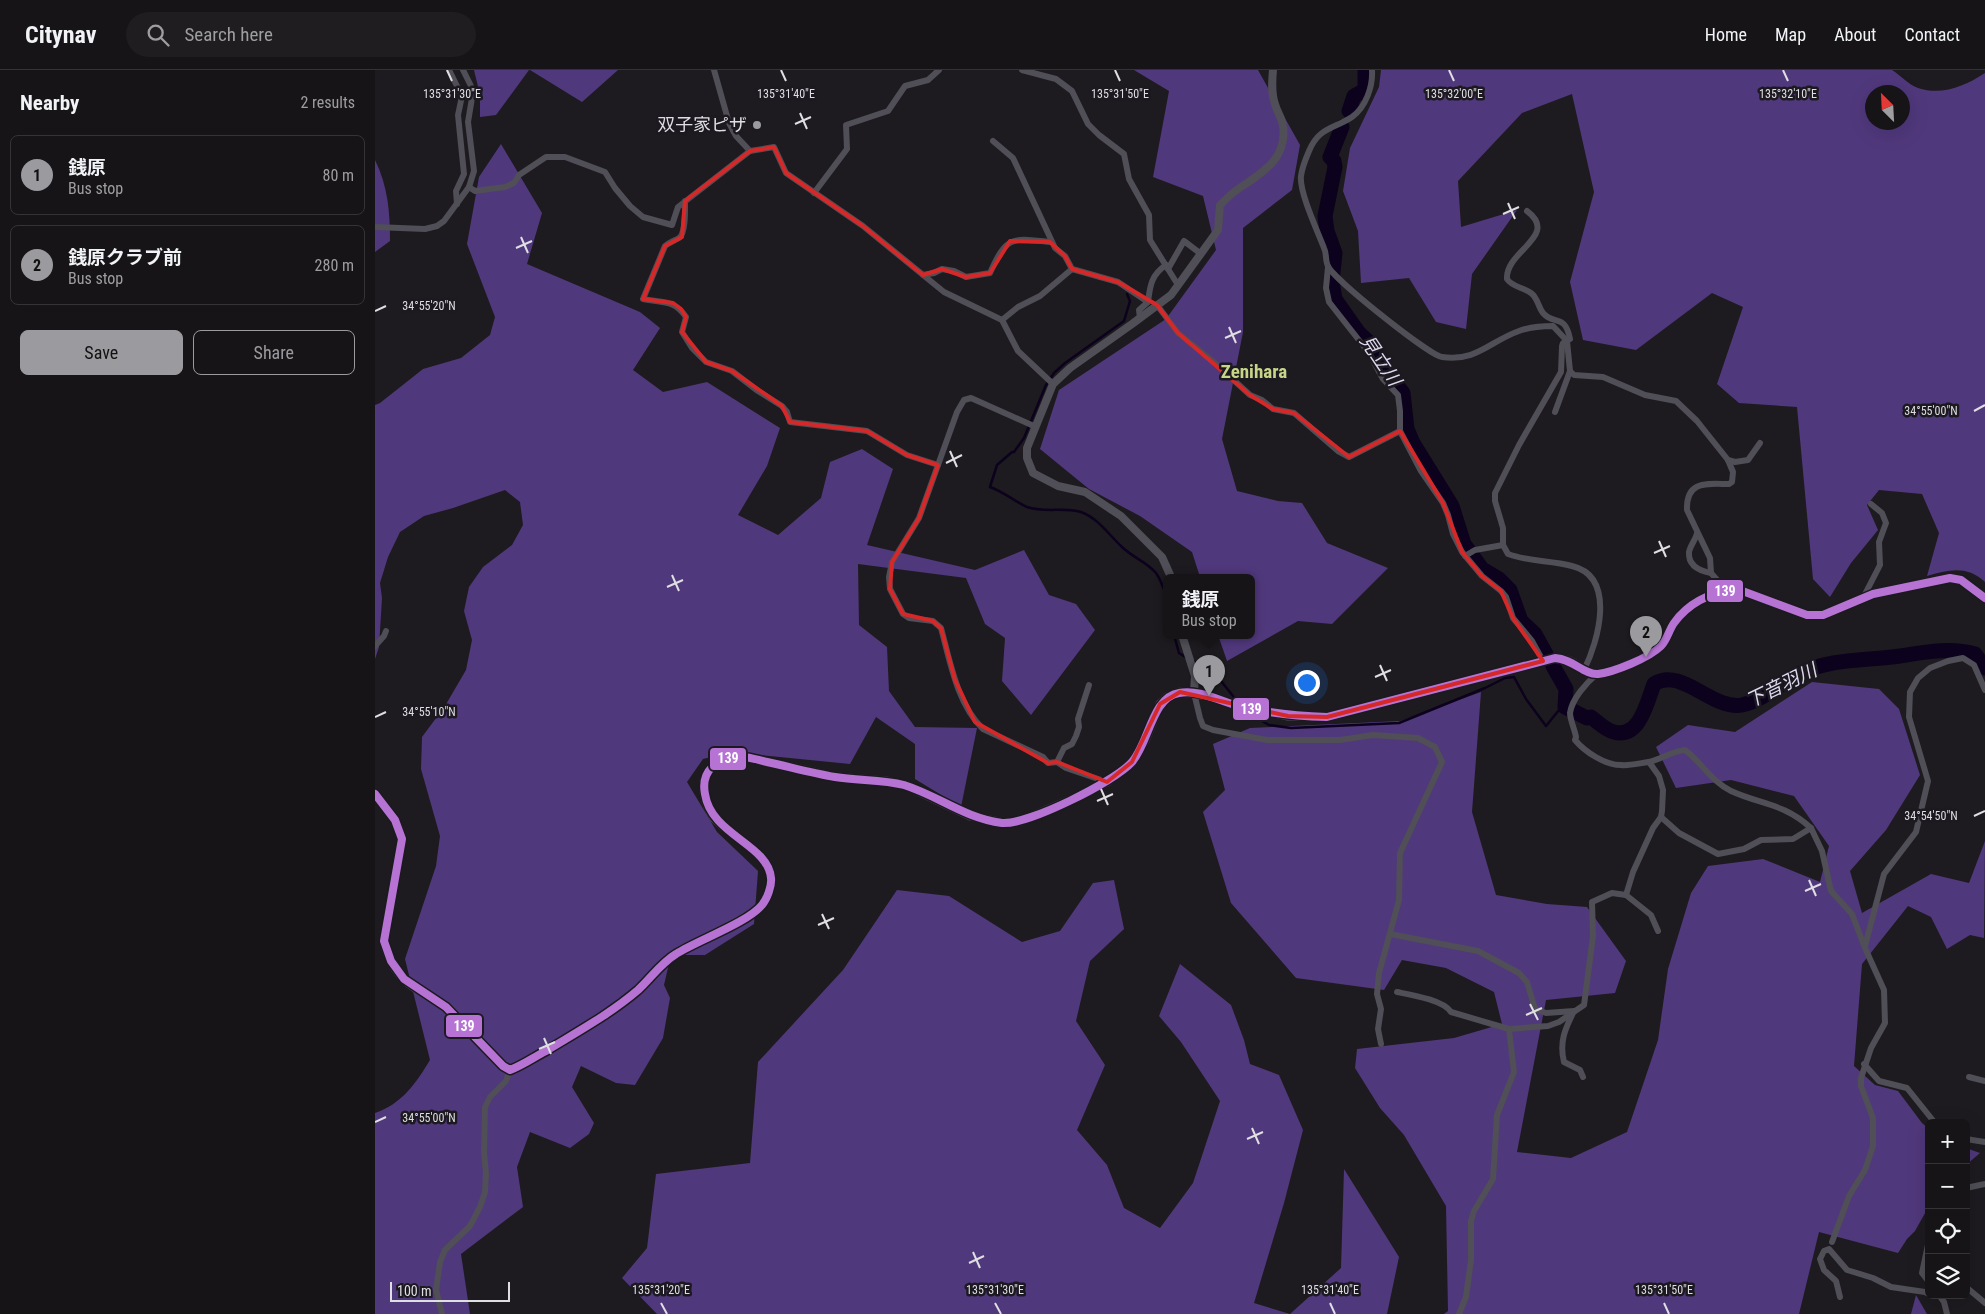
<!DOCTYPE html>
<meta charset="utf-8">
<style>
body{margin:0;font-family:"Roboto Condensed","Noto Sans JP",sans-serif;background:#1f1d20;color:#f1f3f6}
.controls{position:absolute;right:15px;bottom:15px;display:grid;overflow:hidden;border-radius:8px;box-shadow:0 5px 20px #0002}
.controls button{width:45px;height:45px;display:grid;place-items:center;padding:0;border:0;border-bottom:1px solid #353336;background:#161417;color:#f1f3f6;font:25px sans-serif}
.compass{position:absolute;left:1490px;top:15px;width:45px;height:45px;border-radius:50%;background:#161417;box-shadow:0 5px 20px #0002;rotate:336deg}
.scale{position:absolute;left:15px;bottom:12px;width:120px;box-sizing:border-box;padding-left:5px;border:2px solid #dfdee2;border-top:0;font-size:14px;line-height:18px;white-space:nowrap;color:#dfdee2;-webkit-text-stroke:4px #1c1a20;paint-order:stroke}
.you{position:absolute;left:931px;top:612px;width:18px;height:18px;margin:-12px;border:4px solid #fff;border-radius:50%;background:#1a73e8;box-shadow:0 0 0 8px #1a73e833}
.badge{display:grid;place-items:center;width:32px;height:32px;border-radius:50%;background:#9b9a9e;color:#111;font-size:16px;font-weight:700}
.pin{position:absolute;translate:-50% -41px;filter:drop-shadow(0 1px 2px #0008)}
.pin::after{content:'';position:absolute;top:26px;width:18px;height:15px;background:inherit;clip-path:polygon(0 0,100% 0,50% 100%)}
.popup{position:absolute;left:788px;top:504px;width:92px;height:65px;box-sizing:border-box;display:grid;place-content:center;border-radius:8px;background:#161417;filter:drop-shadow(0 1px 4px #0005);font-size:16px;white-space:nowrap;color:#9e9ea1}
.popup b{font-size:19px;color:#f1f3f6}
.popup::after{content:'';position:absolute;left:50%;top:100%;margin-left:-10px;border:10px solid transparent;border-top-color:#161417}
.list{margin:0;padding:0;list-style:none}
h2{display:flex;justify-content:space-between;align-items:center;height:65px;margin:0;padding:0 20px;font-size:21px}
h2 small{font-size:16px;font-weight:400;color:#9e9ea1}
.list li{display:grid;grid-template-columns:32px 1fr auto;gap:15px;align-items:center;box-sizing:border-box;height:80px;margin:0 10px 10px;padding:0 10px;border:1px solid #353336;border-radius:8px}
.list b{display:block;font-size:19px;white-space:nowrap}
.list p{margin:0;font-size:16px;white-space:nowrap;color:#9e9ea1}
.list em{font-size:16px;font-style:normal;color:#9e9ea1}
.actions{display:flex;gap:10px;padding:15px 20px}
.actions a{flex:1;padding:11px 0;border:1px solid #9b9a9e;border-radius:8px;text-align:center;font-size:18px;color:#9b9a9e}
.actions .main{background:#9b9a9e;color:#111}
.icon{flex:none;width:28px;height:28px;fill:none;stroke:currentColor;stroke-width:2;stroke-linecap:round;stroke-linejoin:round}
.map{position:relative;flex:none;width:1610px;height:1244px;overflow:hidden}
header{display:flex;align-items:center;gap:30px;box-sizing:border-box;height:70px;padding:0 25px;background:#161417;border-bottom:1px solid #353336}
header strong{font-size:24px}
nav{display:flex;gap:28px;margin-inline-start:auto;font-size:18px}
.search{width:350px;height:45px;background:#1f1d20;display:flex;align-items:center;gap:12px;box-sizing:border-box;padding:0 18px;border-radius:28px;color:#9e9ea1;font-size:19px}
main{display:flex}
aside{flex:1;background:#161417}
.map>svg:first-child{display:block}
</style>
<header>
<strong>Citynav</strong>
<div class="search"><svg class="icon" aria-label="search" viewBox="0 0 24 24"><circle cx="10" cy="10" r="6"/><path d="M15 15l6 6"/></svg>Search here</div>
<nav><a>Home</a><a>Map</a><a>About</a><a>Contact</a></nav>
</header>
<main>
<aside>
<h2>Nearby<small>2 results</small></h2>
<ul class="list">
<li><span class="badge">1</span><div><b>銭原</b><p>Bus stop</p></div><em>80 m</em></li>
<li><span class="badge">2</span><div><b>銭原クラブ前</b><p>Bus stop</p></div><em>280 m</em></li>
</ul>
<div class="actions"><a class="main">Save</a><a>Share</a></div>
</aside>
<div class="map">
<svg width="1610" height="1244" viewBox="0 0 1610 1244">
<rect width="100%" height="100%" fill="#1d1b1f"/>
<!-- forest -->
<g fill="#50387c" fill-rule="evenodd">
<path d="M99 0H154L121 45 105 47V25Z"/>
<path d="M155 0H243L207 32Z"/>
<path d="M759 0H883L925 75 917 120 868 158V262L847 369 862 421 903 431 927 433 952 473 1013 498 957 554 923 551 852 591 843 565H876V507H825L817 482 765 446 714 419 665 379 684 320 791 249 841 180 828 126 778 107 794 21Z"/>
<path d="M1006 0H1517C1525 5 1534 15 1543 18 1567 26 1590 16 1610 3V512C1592 495 1573 500 1552 506L1564 463 1547 424 1504 420 1492 435 1503 460 1476 493 1455 527 1438 509 1422 337 1364 333 1342 314 1368 237 1337 223 1261 280 1208 270 1195 212 1219 122 1197 24 1147 43 1083 111 1086 157 1142 140 1097 204 1091 259 1061 252 1034 208 986 213 983 161 968 121 975 78 1004 17ZM1498 22H1528V52H1498Z"/>
<path d="M126 74 167 143 152 194 265 242 285 258 258 300 288 322 332 312 405 358 392 396 363 445 403 465 446 428 455 392 487 379 518 399 492 475 600 500 649 480 674 525 701 534 720 560 656 645 627 611 630 568 610 554 591 508 483 494 484 555 512 577 514 621 540 657 602 658 586 737 540 709V674L501 647 475 694 356 682 328 689 312 712 342 762 383 801 379 854 330 885H296L289 915 295 928 288 968 260 1015 241 1013 206 996 197 1017 219 1053 214 1064 195 1078 155 1062 142 1097 148 1137 86 1184 95 1244H0V1043C27 1034 41 1013 55 990L30 889 61 796 65 766 46 699 47 667 70 636 91 600 97 570 89 541 94 517 108 497 137 475 148 455 145 432 130 420 78 438 49 446 25 462 13 487 5 513 7 528 4 577 0 589V335L5 333 48 299 86 288 115 265 120 247 92 174 104 107Z"/>
<path d="M0 90C13 116 15 143 15 171L0 182Z"/>
<path d="M1437 612 1504 619 1524 639 1545 705 1511 760 1475 801 1487 843 1556 804 1594 813 1610 771 1609 868 1595 865 1572 879 1556 847 1533 836 1487 894 1479 996 1500 1015 1523 1021 1547 1053 1554 1059V1136L1540 1161 1532 1169 1523 1183 1444 1162 1424 1244H1069L1073 1241 1071 1136 1029 1065 1005 1038 980 998 982 979 1079 968 1127 954 1119 922 1071 898 1027 890 1009 920 921 908 856 833 828 742 850 720 838 674 875 658 1025 651 1106 622 1097 742 1121 825 1172 834 1212 837 1251 891 1240 923 1171 930 1142 1082 1196 1088 1252 1062 1283 970 1293 899 1316 823 1333 796 1388 789 1445 812 1454 776 1419 726 1356 710 1301 718 1281 677 1313 655 1360 662Z"/>
<path d="M739 810 749 859 715 891 701 951 730 995 702 1060 732 1095 749 1138 785 1158 818 1113 845 1031 806 972 784 946 805 894 856 935 869 970 875 994 904 1005 928 1060 909 1133 879 1233 915 1244H282L247 1208 272 1178 281 1104 375 1093 383 992 468 900 522 820 574 826 647 872 685 861 718 813Z"/>
<path d="M1591 1078 1605 1083 1591 1095Z"/>
<path d="M969 1099 1024 1187 1012 1244H915L966 1198Z"/>
<path d="M1541 1225 1552 1244H1536Z"/>
</g>
<g fill="none" stroke-linecap="round" stroke-linejoin="round">
<!-- stream -->
<g stroke="#0c021e" stroke-width="2.5">
<path d="M752 224 755 231 749 251 690 293 679 303 671 315 649 368 639 382H637L622 395 615 417C629 422 639 431 652 437 669 443 689 437 706 442 723 448 735 466 747 477 757 487 772 492 781 503 786 510 789 519 792 528"/>
<path d="M799 565 804 583 812 588"/>
<path d="M817 590 842 606 862 631"/>
<path d="M873 643 894 655 916 658 1024 653 1110 618 1130 608 1139 607 1151 629 1171 656 1184 640 1190 637"/>
</g>
<!-- river -->
<g stroke="#0c021e" stroke-width="15">
<path d="M974 41 979 26 990 20V0"/>
<path d="M967 57 955 87 959 91 960 97 950 146 952 161 960 183 957 212 960 229 984 263 998 276 1005 293 1028 323 1032 359 1038 373 1077 436 1089 474 1107 499 1124 509 1135 520 1146 551 1160 564 1171 584"/>
<path d="M1178 596 1191 619 1190 637 1212 648 1216 647C1223 652 1230 660 1239 662 1265 669 1272 632 1279 614 1306 596 1338 641 1367 635 1389 630 1405 613 1424 604 1456 588 1490 591 1525 586 1550 582 1575 577 1600 584L1610 598"/>
</g>
<!-- minor -->
<g stroke="#504e56" stroke-width="6">
<path d="M74 0 87 26 83 45 89 104 81 121 82 134"/>
<path d="M339 0 354 53 361 66 375 81"/>
<path d="M647 0 681 9 697 21 713 54 724 65 749 84 754 109 774 145 775 170 793 199 809 171 826 184"/>
<path d="M997 0C998 16 991 37 977 47 959 59 944 57 934 81 931 88 927 98 926 106 924 122 943 162 949 178 952 184 950 191 953 196 957 208 1055 286 1067 287 1102 292 1115 271 1144 261 1155 257 1166 256 1178 256L1192 271 1195 301 1199 305 1228 307 1270 325 1301 331 1322 351 1353 390 1358 402 1357 412 1354 414C1332 414 1311 410 1312 440L1335 488 1336 503 1350 519"/>
<path d="M618 71 638 88 680 178 690 186 697 199 743 212 773 232 764 240 765 248"/>
<path d="M94 117 100 121 130 117 139 113 144 105 171 87H190L230 102 240 118 255 136 268 147 297 155 303 137 375 81 399 77 411 103 488 156 569 222 627 250 643 281 678 314"/>
<path d="M439 123 472 79 471 55 513 41 530 16 553 10 564 0"/>
<path d="M310 131C310 139 311 163 304 168 299 171 295 172 290 176L268 229C287 233 299 229 311 247L307 262 317 278 331 292 357 301 383 321 407 336 412 342 415 352 492 361 532 385 563 395 582 342 589 330 596 328 661 357"/>
<path d="M1152 141C1185 166 1130 181 1132 209 1137 217 1148 217 1156 223 1163 228 1163 237 1168 243 1179 256 1190 243 1195 269L1188 273 1187 276 1186 302 1144 375 1120 423V431L1128 458V475L1133 484C1154 492 1176 490 1197 496 1242 507 1223 572 1209 600"/>
<path d="M0 157 50 159 62 156 69 151 94 117 99 101 93 52 97 28 96 16 88 0"/>
<path d="M953 197 951 218 954 232 994 283 1008 309 1023 325 1025 341V361L1046 401 1068 433 1073 445 1078 464 1087 482 1107 506 1126 521 1131 527 1138 548 1157 571 1168 591"/>
<path d="M793 199 803 215"/>
<path d="M548 205 559 203 567 199 579 201 591 207 615 203C632 165 637 168 675 172"/>
<path d="M773 232C775 216 776 205 791 195"/>
<path d="M782 235 803 263 840 293 875 325 887 330 898 339 919 343 963 381 974 387 1025 361"/>
<path d="M627 250 643 237 665 226 697 199"/>
<path d="M1180 342 1195 301"/>
<path d="M1353 390 1360 392 1373 390 1385 373"/>
<path d="M563 395 544 448 517 492 514 507 515 519 528 544 534 548 558 551 566 558C575 591 582 634 608 659L668 687 673 693 682 692 691 698 732 712"/>
<path d="M1322 463C1321 469 1315 476 1314 482 1313 496 1325 501 1336 503"/>
<path d="M1090 486 1100 480 1128 475"/>
<path d="M1488 528 1505 495 1504 472 1511 453 1507 443 1496 434"/>
<path d="M0 576 9 566 11 561"/>
<path d="M819 623 825 648 828 656 838 660 892 670H965L998 665 1043 668 1060 677 1067 692 1025 783 1024 830 1004 903 1002 924 1006 939 1003 959 1006 974"/>
<path d="M682 692 689 678 697 674 701 666 704 657 703 649 714 615"/>
<path d="M1274 692C1287 689 1297 681 1310 680 1326 692 1337 712 1356 721 1387 735 1408 733 1436 758"/>
<path d="M1286 747 1304 763 1343 784 1369 779 1386 770 1418 769 1436 758 1447 781 1456 821 1477 844 1490 878 1509 920 1510 953 1496 978 1486 1008V1016L1498 1048V1076L1490 1100 1474 1126 1457 1172"/>
<path d="M1251 825 1276 845 1283 861"/>
<path d="M1015 864 1103 881 1144 903 1152 912 1160 939 1171 943 1199 941C1190 959 1184 972 1189 992L1205 1000 1208 1007"/>
<path d="M1490 876 1509 804 1541 762 1553 711 1534 647 1535 622 1543 608 1555 598 1573 591 1588 588 1599 595 1610 620"/>
<path d="M1022 922C1037 925 1068 930 1076 942L1134 959 1173 956 1184 952 1209 935 1218 866 1217 832 1237 823 1251 825 1258 802 1278 758 1286 747 1287 741 1288 720 1284 706 1274 692C1265 693 1255 696 1246 695 1230 695 1210 682 1200 670L1201 667C1200 660 1195 650 1195 643 1197 629 1211 613 1222 604"/>
<path d="M1489 994 1504 1011 1532 1018 1560 1053"/>
<path d="M1594 1007 1610 1011"/>
<path d="M1591 1069 1610 1072"/>
<path d="M1591 1118 1610 1114"/>
<path d="M1554 1170 1547 1203 1554 1212"/>
<path d="M1591 1217 1610 1233"/>
<path d="M1564 1225 1569 1232 1572 1244"/>
<path d="M1465 1227 1461 1211 1449 1200 1445 1189 1449 1181 1454 1179 1472 1200 1498 1208 1516 1217 1550 1222 1554 1224"/>
<path d="M67 1244 61 1220 65 1192 70 1180 95 1156 105 1137 110 1122 111 1103 109 1082 110 1037 115 1027 131 1011 135 1000"/>
<path d="M1084 1244 1091 1227 1096 1190V1151L1099 1141 1118 1109 1122 1045 1139 1002 1134 959"/>
</g>
<!-- tertiary -->
<g stroke="#504e56" stroke-width="8">
<path d="M796 507 787 487 746 446 710 422 683 416 658 403 652 388V378L678 314 695 298 757 254 796 225 843 160 845 135C849 131 854 126 859 122 882 105 913 92 908 56 907 48 902 42 900 34 896 23 897 11 898 0"/>
<path d="M807 565 820 606 819 623"/>
</g>
<!-- secondary -->
<path stroke="#534e5b" stroke-width="9" d="M0 724C12 739 23 750 27 769L9 871C13 890 23 907 40 918 53 926 63 929 75 941 93 958 111 978 128 996L135 1000C148 996 157 989 168 982 200 964 232 945 260 922 269 915 276 905 284 897 293 888 303 882 315 876 331 867 376 847 387 835 390 831 392 825 394 821 408 789 355 767 339 748 335 742 331 734 330 727 323 700 342 690 366 686L461 707 511 711 532 716 595 746 629 753 646 751 707 725 732 712 757 692 770 671 785 634 792 627 805 622 834 626 860 635 913 646 952 647 1180 588C1184 588 1190 589 1195 591 1204 595 1211 605 1222 604 1235 603 1279 585 1287 575 1292 569 1294 561 1298 554 1312 534 1338 520 1362 519L1432 545H1448L1498 524 1575 508 1586 510 1610 528"/>
<defs>
<path id="bus-1" d="M0 724 20 750 27 769 9 871 16 891 29 909 71 937 128 996 135 1000C148 995 159 987 171 981 202 962 235 944 263 920 276 908 286 893 301 884 323 870 372 853 387 835 392 829 397 816 396 808 393 774 336 765 330 724 328 714 329 705 337 697 343 691 355 687 364 687 373 686 383 690 392 692 415 697 437 703 460 707 483 711 507 709 529 715 564 726 589 748 627 753 653 755 739 712 757 692 774 673 777 627 804 623 822 619 843 630 860 635 890 643 921 646 952 647L1180 588C1198 589 1209 605 1223 604 1239 602 1274 588 1286 576 1292 570 1294 560 1299 553 1314 532 1338 522 1362 519L1432 545H1448L1498 524 1575 508 1586 510 1610 528"/>
</defs>
<!-- bus-1 casing -->
<use href="#bus-1" stroke="#1c1a20" stroke-width="11"/>
<!-- bus-1 -->
<use href="#bus-1" stroke="#b673d3" stroke-width="8"/>
</g>
<!-- marked area -->
<path fill="none" stroke="#d62828" stroke-width="4" stroke-linejoin="round" d="M399 77 411 103 488 156 548 205 567 199 591 207 615 203 635 171 675 172 690 186 697 199 743 212 782 235 803 263 875 325 898 339 919 343 974 387 1025 361 1068 433 1087 482 1107 506 1126 521 1138 548 1168 591 952 647 913 646 805 622 785 634 757 692 732 712 682 692 673 693 600 652 580 610 566 558 558 551 528 544 515 519 517 492 544 448 563 395 532 385 492 361 415 352 407 336 357 301 331 292 307 262 311 247 306 239 298 233 268 229 290 176 307 167 310 131 375 81Z"/>
<!-- ticks -->
<path fill="none" stroke="#dfdee2" stroke-width="2" d="M72 0 77 11M406 0 411 11M740 0 745 11M1074 0 1079 11M1408 0 1413 11M425 43 432 59M420 54 436 47M1133 133 1140 149M1128 144 1144 137M146 167 153 183M141 178 157 171M0 241 11 236M854 257 861 273M850 268 866 261M1599 341 1610 335M575 381 582 397M571 393 587 385M1284 471 1291 487M1279 483 1295 476M297 505 304 521M292 517 308 510M1005 595 1012 611M1000 607 1016 600M0 647 11 642M726 719 733 735M722 731 738 724M1599 746 1610 741M1434 810 1441 826M1430 821 1446 814M447 844 454 859M443 855 459 848M1155 934 1163 950M1151 945 1167 938M169 968 176 984M164 979 180 972M0 1052 11 1047M877 1058 884 1074M872 1069 888 1062M598 1182 605 1198M594 1193 609 1186M286 1233 292 1244M620 1233 626 1244M955 1233 960 1244M1289 1233 1294 1244"/>
<!-- markers -->
<circle fill="#9b9a9e" stroke="#1c1a20" stroke-width="2" cx="382" cy="55" r="5"/>
<g text-anchor="middle" stroke-width="5" stroke-linejoin="round" paint-order="stroke">
<!-- poi labels -->
<g font-size="18" fill="#dfdee2" stroke="#1c1a20" text-anchor="end">
<text x="372" y="61">双子家ピザ</text>
</g>
<!-- water labels -->
<g font-size="19" font-style="italic" fill="#dfd9f0" stroke="#1c1a20">
<text transform="translate(1006 290) rotate(56)" y="7">見立川</text>
<text transform="translate(1406 615) rotate(-26)" y="7">下音羽川</text>
</g>
<!-- neighbourhood labels -->
<g font-size="19" font-weight="bold" fill="#c7d589" stroke="#1c1a20">
<text x="879" y="308">Zenihara</text>
</g>
</g>
<g font-size="12" text-anchor="middle" fill="#dfdee2" stroke="#1c1a20" stroke-width="5" stroke-linejoin="round" paint-order="stroke">
<text x="77" y="28">135°31'30"E</text>
<text x="411" y="28">135°31'40"E</text>
<text x="745" y="28">135°31'50"E</text>
<text x="1079" y="28">135°32'00"E</text>
<text x="1413" y="28">135°32'10"E</text>
<text x="54" y="240">34°55'20"N</text>
<text x="1556" y="345">34°55'00"N</text>
<text x="54" y="646">34°55'10"N</text>
<text x="1556" y="750">34°54'50"N</text>
<text x="54" y="1052">34°55'00"N</text>
<text x="286" y="1224">135°31'20"E</text>
<text x="620" y="1224">135°31'30"E</text>
<text x="955" y="1224">135°31'40"E</text>
<text x="1289" y="1224">135°31'50"E</text>
</g>
<g stroke="#1c1a20" stroke-width="2">
<rect x="1331" y="509" width="38" height="24" rx="5" fill="#b673d3"/>
<rect x="857" y="627" width="38" height="24" rx="5" fill="#b673d3"/>
<rect x="334" y="677" width="38" height="24" rx="5" fill="#b673d3"/>
<rect x="70" y="944" width="38" height="24" rx="5" fill="#b673d3"/>
</g>
<g font-size="14" text-anchor="middle" font-weight="bold" fill="#fff">
<text x="1350" y="526">139</text>
<text x="876" y="644">139</text>
<text x="353" y="693">139</text>
<text x="89" y="961">139</text>
</g>
</svg>
<div class="controls">
<button>+</button>
<button>−</button>
<button><svg class="icon" aria-label="locate" viewBox="0 0 24 24"><circle cx="12" cy="12" r="6"/><path d="M12 2v4M12 18v4M2 12h4M18 12h4"/></svg></button>
<button><svg class="icon" aria-label="layers" viewBox="0 0 24 24"><path d="M12 4l9 5-9 5-9-5zM3 14l9 5 9-5"/></svg></button>
</div>
<svg class="compass" viewBox="-18 -18 36 36"><path d="M0-13l5 13h-10z" fill="#e53935"/><path d="M0 13l5-13h-10z" fill="#9e9ea1"/></svg>
<div class="scale">100 m</div>
<div class="you"></div>
<div class="pin badge" style="left:834px;top:626px">1</div>
<div class="popup"><b>銭原</b>Bus stop</div>
<div class="pin badge" style="left:1271px;top:587px">2</div>
</div>
</main>
